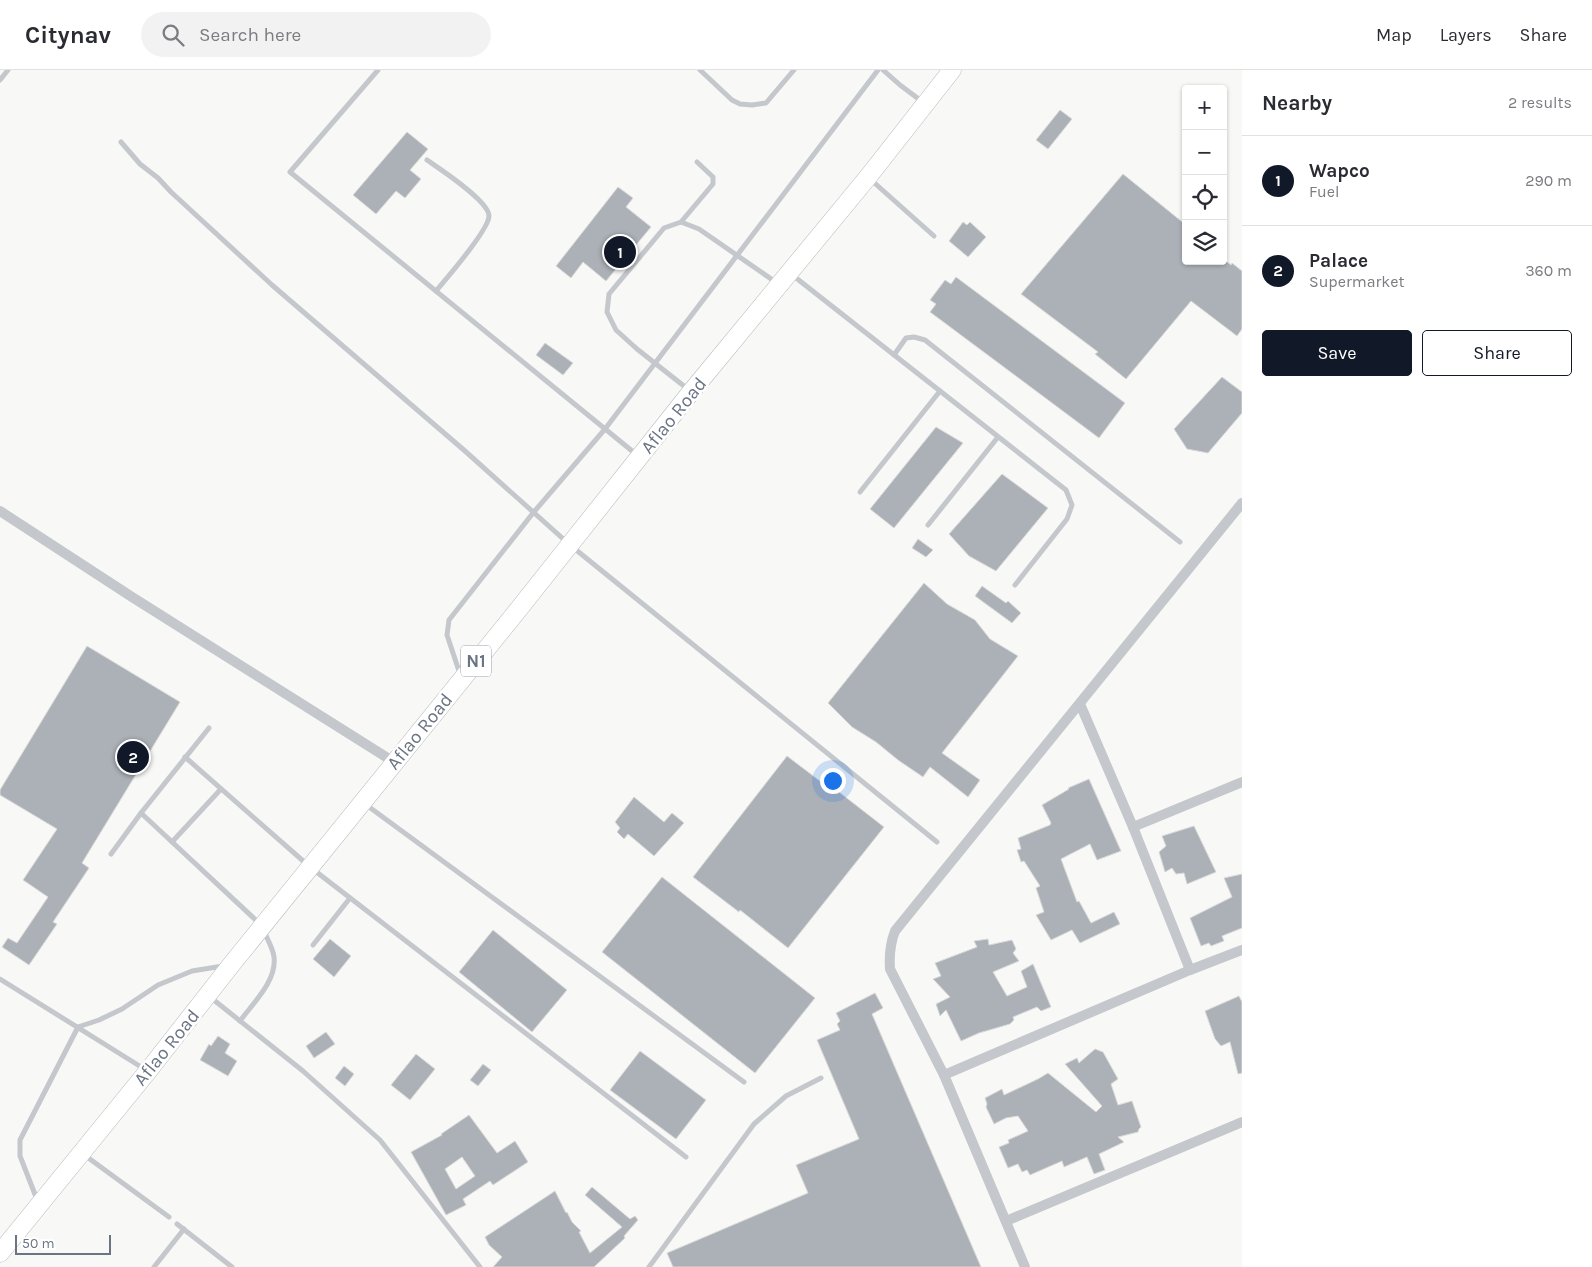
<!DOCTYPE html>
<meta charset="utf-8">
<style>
body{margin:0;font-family:Karla,sans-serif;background:#f2f2f3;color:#2b2b33}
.controls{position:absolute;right:15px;top:15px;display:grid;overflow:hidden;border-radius:5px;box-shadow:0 1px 4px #0004}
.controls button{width:45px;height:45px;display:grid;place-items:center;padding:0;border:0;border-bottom:1px solid #e1e1e2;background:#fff;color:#2b2b33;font:25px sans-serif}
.scale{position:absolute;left:15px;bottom:12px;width:96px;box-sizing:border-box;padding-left:5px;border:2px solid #6a7484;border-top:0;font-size:14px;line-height:18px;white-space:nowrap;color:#6a7484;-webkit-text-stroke:4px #fff;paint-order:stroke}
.you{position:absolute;left:832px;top:710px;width:18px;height:18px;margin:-12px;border:4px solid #fff;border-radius:50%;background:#1a73e8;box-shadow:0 0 0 8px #1a73e833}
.badge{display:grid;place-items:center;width:32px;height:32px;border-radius:50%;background:#111827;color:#fff;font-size:16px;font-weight:700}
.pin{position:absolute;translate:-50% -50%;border:2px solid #fff;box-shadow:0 1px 5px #0006}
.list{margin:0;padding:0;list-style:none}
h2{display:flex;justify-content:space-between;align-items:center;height:65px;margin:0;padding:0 20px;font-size:21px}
h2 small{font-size:16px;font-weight:400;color:#7c7c81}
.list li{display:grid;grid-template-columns:32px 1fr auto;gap:15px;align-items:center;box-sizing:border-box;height:90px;padding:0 20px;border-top:1px solid #e1e1e2}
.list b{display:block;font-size:19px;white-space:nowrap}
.list p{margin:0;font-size:16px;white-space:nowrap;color:#7c7c81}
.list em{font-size:16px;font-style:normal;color:#7c7c81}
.actions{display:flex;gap:10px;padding:15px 20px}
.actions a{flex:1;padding:11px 0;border:1px solid #111827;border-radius:5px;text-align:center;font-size:18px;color:#111827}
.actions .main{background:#111827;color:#fff}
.icon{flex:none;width:28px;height:28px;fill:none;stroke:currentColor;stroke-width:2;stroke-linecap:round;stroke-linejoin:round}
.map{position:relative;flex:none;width:1242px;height:1197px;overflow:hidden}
header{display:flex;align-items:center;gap:30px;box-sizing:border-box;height:70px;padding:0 25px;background:#fff;border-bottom:1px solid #e1e1e2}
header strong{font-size:24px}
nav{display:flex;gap:28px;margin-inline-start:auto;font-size:18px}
.search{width:350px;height:45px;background:#f2f2f3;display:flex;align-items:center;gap:12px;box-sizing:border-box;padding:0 18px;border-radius:28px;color:#7c7c81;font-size:19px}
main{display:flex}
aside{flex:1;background:#fff}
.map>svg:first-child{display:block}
</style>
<header>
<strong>Citynav</strong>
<div class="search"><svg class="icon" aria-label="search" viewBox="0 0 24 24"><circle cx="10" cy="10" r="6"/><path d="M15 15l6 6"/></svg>Search here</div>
<nav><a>Map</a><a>Layers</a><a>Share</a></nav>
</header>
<main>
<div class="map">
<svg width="1242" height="1197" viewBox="0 0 1242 1197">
<rect width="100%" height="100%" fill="#f8f8f6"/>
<!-- building -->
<g fill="#acb1b8" stroke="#dadad8" fill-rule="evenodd">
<path d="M1060 40 1072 49 1048 79 1036 70Z"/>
<path d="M407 62 428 79 410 100 421 109 405 128 396 121 376 144 353 125Z"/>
<path d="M1123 104 1186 155V191H1226L1231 195 1232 193 1242 201V259L1237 266 1191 231 1126 309 1095 284 1098 282 1021 224Z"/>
<path d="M618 117 633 128 626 137 651 157 606 211 583 192 571 208 556 196Z"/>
<path d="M963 152 967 155 970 152 986 167 968 187 949 171Z"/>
<path d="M956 207 1125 333 1099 368 930 242 936 234 930 230 945 210 951 214Z"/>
<path d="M545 273 573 293 563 305 536 285Z"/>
<path d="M1222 307 1242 322V343L1208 383 1187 379 1174 359Z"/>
<path d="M936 357 963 373 894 458 870 439Z"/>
<path d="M1002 404 1048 438 996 501 969 486 949 464Z"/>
<path d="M918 469 933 480 926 487 912 478Z"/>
<path d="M924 513 947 534 975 550 990 569 1018 586 942 683 980 710 968 727 930 697 923 707 898 690 876 672 852 657 828 633Z"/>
<path d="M982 516 1006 533 1008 531 1021 543 1012 553 975 526Z"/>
<path d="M87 576 180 632 82 793 89 798 53 852 57 854 29 895 2 877 8 868 17 873 48 827 23 810 57 759 0 725V720Z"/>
<path d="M787 686 837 724 839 722 884 757 788 878 740 840 739 842 693 807Z"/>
<path d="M1089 709 1121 781 1097 790 1090 774 1061 789 1077 832 1079 831 1091 853 1114 842 1120 854 1080 873 1072 860 1051 870 1036 845 1044 842 1036 818 1040 816 1024 791 1021 792 1017 780 1021 779 1018 768 1050 755 1051 753 1042 735 1069 719 1068 718Z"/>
<path d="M634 727 664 752 672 743 684 753 654 786 628 764 624 769 617 762 620 758 615 752Z"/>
<path d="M1194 756 1216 802 1187 814 1184 803 1176 804 1172 798 1165 802 1159 782 1166 776 1162 766Z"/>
<path d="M1242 804V858L1222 866 1224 871 1211 876 1209 873 1201 876 1190 848 1232 827 1224 808Z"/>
<path d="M662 807 815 928 755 1003 602 882Z"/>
<path d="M493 860 567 920 532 962 459 902Z"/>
<path d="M330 869 351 886 334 907 313 889Z"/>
<path d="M988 869 989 875 1012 870 1016 879 1013 883 1019 891 993 902 1007 926 1027 917 1021 901 1033 894 1051 937 1041 941 1037 937 1013 947 1014 950 1010 954 979 963 961 971 946 940 940 946 936 934 950 927 933 909 941 906 935 893 977 877 974 871Z"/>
<path d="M875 923 883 938 872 944 981 1197H673L667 1183 808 1123 796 1095 859 1069 817 970 840 960 837 954 840 951 836 943Z"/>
<path d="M1239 926 1242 932V1003L1238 1004 1230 972 1221 976 1215 969 1205 941Z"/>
<path d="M326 962 335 974 314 988 306 976Z"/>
<path d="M218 966 230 974 225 983 237 991 228 1006 200 990 209 974 211 976Z"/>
<path d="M1095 979 1103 982 1118 1009 1111 1014 1118 1035 1132 1031 1141 1057 1139 1059 1138 1062 1118 1067 1124 1072 1099 1084 1105 1100 1094 1104 1087 1087 1064 1097 1062 1091 1030 1105 1027 1100 1022 1102 1018 1094 1008 1098 999 1077 1009 1073 1008 1070 1028 1061 1018 1046 1006 1048 994 1054 986 1037 987 1034 985 1028 1002 1019 1004 1025 1038 1009 1048 1003 1096 1042 1102 1036 1065 994 1077 988 1079 993Z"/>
<path d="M640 981 706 1030 676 1069 610 1020Z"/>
<path d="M416 984 435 999 410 1030 391 1015Z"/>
<path d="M483 994 491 1000 478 1016 470 1010Z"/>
<path d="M344 996 354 1004 345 1016 335 1008Z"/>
<path d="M469 1045 497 1083 515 1071 528 1092 493 1115 490 1111 463 1129 466 1135 446 1145 411 1082 442 1065 441 1064ZM462 1087 475 1106 456 1119 445 1099Z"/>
<path d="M592 1117 630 1149 635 1146 638 1150 624 1166 625 1168 594 1197H493L502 1187 489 1175 485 1167 555 1121 566 1143 567 1142 572 1152 581 1161 579 1162 590 1183 622 1157 585 1125Z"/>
</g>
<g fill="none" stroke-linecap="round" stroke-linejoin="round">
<defs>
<path id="highway" d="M0 1183 148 1001 231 895 518 540 691 322 868 107 952 0"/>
</defs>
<!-- highway casing -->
<use href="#highway" stroke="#b7b9bd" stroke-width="19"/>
<!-- lane -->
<g stroke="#c4c7cb" stroke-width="5">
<path d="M378 0 290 102 637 385"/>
<path d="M700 0 732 30 740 34 752 35 766 33 794 0"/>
<path d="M883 0 900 15 924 33"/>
<path d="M0 10 8 0"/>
<path d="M121 72 140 94 158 108 171 122 272 215 465 381 570 475 937 772"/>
<path d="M427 90C440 99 489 131 489 146 489 160 446 209 436 221"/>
<path d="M870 109 934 166"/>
<path d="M681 152 713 114V107L697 92"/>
<path d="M791 204 1066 420 1072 435 1067 449 1015 515"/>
<path d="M894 285 906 268 914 267 925 270 1180 472"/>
<path d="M689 320 637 279 616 260 607 242 609 224 664 158 681 152 699 159 777 213"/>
<path d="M860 422 940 321"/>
<path d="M928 455 998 367"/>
<path d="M460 604 447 565 449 550 533 443 605 359 878 0"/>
<path d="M185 687 310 797 686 1087"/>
<path d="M365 734 744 1012"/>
<path d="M141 743 260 854"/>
<path d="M172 772 221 719"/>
<path d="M111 784 141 743 209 658"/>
<path d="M313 875 350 828"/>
<path d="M0 909 146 1000"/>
<path d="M210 927 303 1001 380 1070 480 1197"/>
<path d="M240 951C253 933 277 911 274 887 273 878 267 869 264 861"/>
<path d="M83 1084 169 1147"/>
<path d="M38 1132 20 1086V1070L78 957 99 950 122 939 158 915 192 901 223 896"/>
<path d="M177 1154 232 1197"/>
<path d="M154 1197 184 1159"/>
<path d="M649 1197 754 1054 786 1026 821 1008"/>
</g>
<!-- street -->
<g stroke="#c4c7cb" stroke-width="10">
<path d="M0 441 132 527 394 692"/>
<path d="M1080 634 1133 757 1190 900"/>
<path d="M1133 757 1242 712"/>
<path d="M944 1005 1190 900 1242 880"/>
<path d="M1006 1151 1242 1052"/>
<path d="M1025 1197 944 1005 890 899C889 885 890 874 895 861L1242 433"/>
</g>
<!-- highway -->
<use href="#highway" stroke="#fff" stroke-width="18"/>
</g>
<g text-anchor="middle" stroke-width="5" stroke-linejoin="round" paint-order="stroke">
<!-- shield labels -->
<rect fill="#fff" stroke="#979ea9" stroke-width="1" x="461" y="575.5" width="30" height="31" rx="4"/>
<g font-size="18" font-weight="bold" fill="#6a7484">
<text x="476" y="597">N1</text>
</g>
<!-- street labels -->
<g font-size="19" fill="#6a7484" stroke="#fff">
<text transform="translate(673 345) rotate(-51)" y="7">Aflao Road</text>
<text transform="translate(419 661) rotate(-51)" y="7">Aflao Road</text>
<text transform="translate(166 977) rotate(-51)" y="7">Aflao Road</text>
</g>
</g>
</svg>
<div class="controls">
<button>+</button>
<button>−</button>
<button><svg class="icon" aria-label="locate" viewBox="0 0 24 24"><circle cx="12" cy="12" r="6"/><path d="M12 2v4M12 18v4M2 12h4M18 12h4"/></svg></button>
<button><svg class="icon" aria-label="layers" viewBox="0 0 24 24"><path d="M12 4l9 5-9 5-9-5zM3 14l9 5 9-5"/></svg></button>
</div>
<div class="scale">50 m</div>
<div class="you"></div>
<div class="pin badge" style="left:620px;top:182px">1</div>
<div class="pin badge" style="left:133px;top:687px">2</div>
</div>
<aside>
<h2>Nearby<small>2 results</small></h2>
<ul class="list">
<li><span class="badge">1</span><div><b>Wapco</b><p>Fuel</p></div><em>290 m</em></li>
<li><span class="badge">2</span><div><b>Palace</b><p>Supermarket</p></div><em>360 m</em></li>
</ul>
<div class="actions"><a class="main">Save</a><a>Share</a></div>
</aside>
</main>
